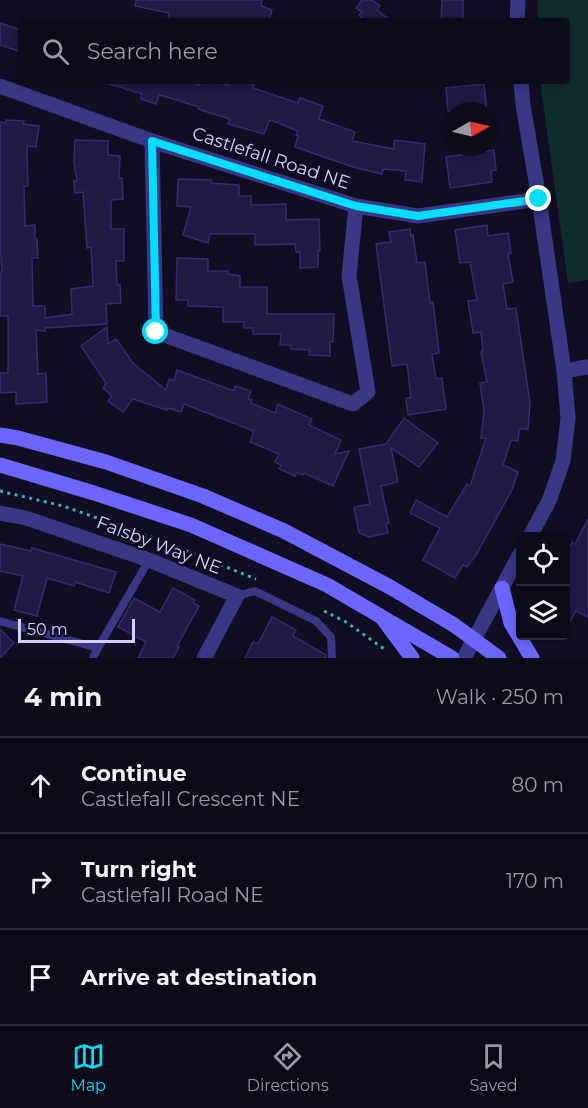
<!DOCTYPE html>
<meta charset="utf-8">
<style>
body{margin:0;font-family:Montserrat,sans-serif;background:#161323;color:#f1f3f6}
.controls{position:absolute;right:18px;bottom:18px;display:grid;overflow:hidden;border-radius:6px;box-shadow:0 3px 9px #0003}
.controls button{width:54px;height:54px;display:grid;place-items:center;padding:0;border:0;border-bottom:2px solid #2d2b39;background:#0d0a1a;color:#f1f3f6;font:30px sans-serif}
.compass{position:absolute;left:444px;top:102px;width:54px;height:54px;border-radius:50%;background:#0d0a1a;box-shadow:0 3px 9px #0003;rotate:82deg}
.scale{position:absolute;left:18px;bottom:15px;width:117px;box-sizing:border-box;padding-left:6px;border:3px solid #d5cfff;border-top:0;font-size:16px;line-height:21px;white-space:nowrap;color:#d5cfff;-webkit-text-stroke:4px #110d23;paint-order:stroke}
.stop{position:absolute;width:18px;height:18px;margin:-14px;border:4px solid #00dffa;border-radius:50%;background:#fff}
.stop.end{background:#00dffa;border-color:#fff;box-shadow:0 2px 6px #0008}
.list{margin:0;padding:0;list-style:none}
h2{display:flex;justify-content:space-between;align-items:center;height:78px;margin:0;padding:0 24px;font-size:26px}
h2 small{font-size:20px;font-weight:400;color:#9a9aa2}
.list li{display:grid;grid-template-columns:39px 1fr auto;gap:18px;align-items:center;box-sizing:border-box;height:96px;padding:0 24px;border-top:2px solid #2d2b39}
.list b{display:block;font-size:22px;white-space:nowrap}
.list p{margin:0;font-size:20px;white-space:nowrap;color:#9a9aa2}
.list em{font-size:20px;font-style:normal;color:#9a9aa2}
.icon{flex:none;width:33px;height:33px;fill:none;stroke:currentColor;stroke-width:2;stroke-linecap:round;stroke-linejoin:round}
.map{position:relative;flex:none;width:588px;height:658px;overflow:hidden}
.search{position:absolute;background:#0d0a1a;box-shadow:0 3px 9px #0003;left:18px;right:18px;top:18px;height:66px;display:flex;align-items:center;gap:15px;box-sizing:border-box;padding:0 21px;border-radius:6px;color:#9a9aa2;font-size:22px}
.sheet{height:366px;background:#0d0a1a}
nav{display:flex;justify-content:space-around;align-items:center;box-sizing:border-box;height:84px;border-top:2px solid #2d2b39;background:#0d0a1a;font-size:16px;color:#9a9aa2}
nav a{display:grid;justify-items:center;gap:3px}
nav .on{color:#00dffa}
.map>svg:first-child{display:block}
</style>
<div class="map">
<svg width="588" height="658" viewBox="0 0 588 658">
<rect width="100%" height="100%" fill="#110d23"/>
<!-- green -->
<path fill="#102d2d" d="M538 0H588V280L568 283 540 81H567V21H538Z"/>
<!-- building -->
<g fill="#221945" stroke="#392a71" stroke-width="1.5">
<path d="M136 0H262L261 6 272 10 269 21H178L168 19 169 13 135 6Z"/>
<path d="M362 0H372L380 6 377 10 391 21H365L359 15 362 12 356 8Z"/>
<path d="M442 0H463V21H441Z"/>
<path d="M0 23 21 30V52L0 45Z"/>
<path d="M109 81H187L200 85 201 81H214L228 85 229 81H243L254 85 253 88 298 103 300 98 323 106 319 119 355 132 352 141 394 149V140L425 144 422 182 405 180 406 171 383 169 382 174 353 167 295 147 298 136 296 135 298 131 271 120 269 121 264 134 228 124 230 119 198 109 199 107 170 98 159 95 156 104 141 99 142 94 109 84Z"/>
<path d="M484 84 487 111H448L446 88Z"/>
<path d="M6 120 24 121 23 124 39 126 36 147 27 146 28 186H24L25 226 35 225V239H37L38 258H32L33 306H45V318L72 314 71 289 93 286 91 247 87 248 83 192 75 193 74 181H77L74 163 75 140 108 141V155L120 156 119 178H122L123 199 111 200V229H124V261H116L117 285H120L121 303 106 304 107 324 45 328V331L36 330 38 374 46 373 47 402 16 404V392L0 393V373H8V316H0V272H2L0 243V122L6 123Z"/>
<path d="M494 150 496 170 491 171 492 182 450 188 446 157Z"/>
<path d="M178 179 211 180V183L239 185V196H251V205L286 204V220L319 219 320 251H318V267L300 268V252H296L295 244 255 245V234H210L208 243 183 235 191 207 177 206Z"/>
<path d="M487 225 488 236 508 233 511 253 508 254 513 282 503 284 507 309 516 308 530 403 528 429H519L518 441 511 440 503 465 518 472 512 490 476 555 467 567 463 565 455 578 423 560 440 528 410 513 416 500 447 517 467 484 470 486 486 438H481L484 411 480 383 487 382 481 352 483 350 481 332 473 333 468 301 477 300 470 262 460 263 455 230Z"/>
<path d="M410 229 411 236 413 235 417 263 425 262 430 303 433 302 439 353 432 354 436 379 442 378 446 409 408 415 406 398H411L407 364 392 366 376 244 391 242 389 232Z"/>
<path d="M177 258 208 259V271H228V274L240 276V287H267V314H334L333 342H330V356L309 355 310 350 291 349V345H280L281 334H253V328H244V322H223V307L188 306V300H176Z"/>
<path d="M107 327 108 344 116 339 133 363 166 390 169 379 174 381 177 370 234 391 235 386 251 391 248 399 252 400 251 403 275 413 278 404 312 419 309 425 341 440 335 454 349 451 333 486 304 473 303 475 297 472 295 476 279 469 281 465 275 462 279 454 250 442 254 431 184 404 181 412 168 408 167 410 133 399 123 412 108 401 112 396 103 388 106 383 81 346Z"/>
<path d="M404 418 438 443 419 467 391 448 398 482 381 486 389 523 386 524 388 533 369 537 359 533 354 507 370 504 359 449 386 444Z"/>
<path d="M588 519V617L576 611 566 629V554L572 542 575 544Z"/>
<path d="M0 544 31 551 32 548 116 572 109 593 75 582 74 586 47 578 37 616 14 610 23 576 0 571Z"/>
<path d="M173 588 195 600 193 603 199 606 177 646 179 647 173 658H138L146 642 118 627 134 598 160 612Z"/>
<path d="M272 617 296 630 293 636 326 655V658H245L253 642 258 644Z"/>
<path d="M0 629 14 643 0 658Z"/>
</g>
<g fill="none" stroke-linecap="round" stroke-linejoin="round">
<!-- path -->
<g stroke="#2bb8b1" stroke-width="3" stroke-dasharray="3 4.5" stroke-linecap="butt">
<path d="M0 491 63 506 154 538 256 579"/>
<path d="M324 611 346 622 387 651"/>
</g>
<!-- lane -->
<g stroke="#3a3784" stroke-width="8">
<path d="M237 596 255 591 316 621 331 637 332 658"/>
<path d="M0 621 98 648 93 658"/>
<path d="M98 648 149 560"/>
</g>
<!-- street -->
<g stroke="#3a3784" stroke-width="15">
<path d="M517 21 518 0"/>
<path d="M521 81 523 105 539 199 564 371 568 418 563 461 549 501 530 536"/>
<path d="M0 86 152 141 356 206 418 216 539 199"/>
<path d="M152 141 156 332 353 404 368 392 349 276 356 206"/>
<path d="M564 371 588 367"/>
<path d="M0 513 26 518 149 560 237 596 204 658"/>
<path d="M464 658 520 554"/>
</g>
<!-- secondary -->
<g stroke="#6c66ff" stroke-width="15">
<path d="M0 435 18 438 106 462 203 496 284 531 390 587 454 625 499 658"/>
<path d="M0 465 94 493 191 525 327 585 452 658"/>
<path d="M502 588 511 623 532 658"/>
<path d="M384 620 412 658"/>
</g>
</g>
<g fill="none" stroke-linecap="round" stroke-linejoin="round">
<!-- route -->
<path stroke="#00dffa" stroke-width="8" d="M156 332 152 141 356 206 418 216 539 199"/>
</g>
<g text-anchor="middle" stroke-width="5" stroke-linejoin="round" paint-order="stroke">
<!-- street labels -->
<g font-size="18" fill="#d5cfff" stroke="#110d23">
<text transform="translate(271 158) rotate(18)" y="6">Castlefall Road NE</text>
<text transform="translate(159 545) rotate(21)" y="6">Falsby Way NE</text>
</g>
</g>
</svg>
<div class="controls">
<button><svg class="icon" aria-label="locate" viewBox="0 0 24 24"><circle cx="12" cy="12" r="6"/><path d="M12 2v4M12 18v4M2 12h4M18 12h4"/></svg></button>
<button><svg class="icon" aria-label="layers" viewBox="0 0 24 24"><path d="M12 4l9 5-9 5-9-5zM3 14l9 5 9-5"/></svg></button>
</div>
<svg class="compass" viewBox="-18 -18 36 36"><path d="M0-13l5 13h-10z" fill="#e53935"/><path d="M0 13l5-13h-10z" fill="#9a9aa2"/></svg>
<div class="scale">50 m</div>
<div class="stop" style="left:156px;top:332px"></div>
<div class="stop end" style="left:539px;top:199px"></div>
<div class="search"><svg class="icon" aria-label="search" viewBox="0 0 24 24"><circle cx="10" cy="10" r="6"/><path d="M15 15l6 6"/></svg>Search here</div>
</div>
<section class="sheet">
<h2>4 min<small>Walk · 250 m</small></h2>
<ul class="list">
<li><svg class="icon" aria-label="ahead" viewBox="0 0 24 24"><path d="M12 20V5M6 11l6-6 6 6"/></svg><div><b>Continue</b><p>Castlefall Crescent NE</p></div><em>80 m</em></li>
<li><svg class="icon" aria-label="right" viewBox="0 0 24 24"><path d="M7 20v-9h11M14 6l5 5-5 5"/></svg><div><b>Turn right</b><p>Castlefall Road NE</p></div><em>170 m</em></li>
<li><svg class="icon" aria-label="arrive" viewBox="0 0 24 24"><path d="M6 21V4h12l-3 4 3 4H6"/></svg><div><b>Arrive at destination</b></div></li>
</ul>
</section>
<nav>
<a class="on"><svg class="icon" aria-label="map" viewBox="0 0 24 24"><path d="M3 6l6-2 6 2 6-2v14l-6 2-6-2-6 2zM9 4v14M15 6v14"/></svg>Map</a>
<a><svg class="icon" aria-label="directions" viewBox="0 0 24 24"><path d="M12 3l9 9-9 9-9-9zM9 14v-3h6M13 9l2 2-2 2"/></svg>Directions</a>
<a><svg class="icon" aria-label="saved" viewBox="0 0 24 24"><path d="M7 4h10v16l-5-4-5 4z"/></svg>Saved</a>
</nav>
